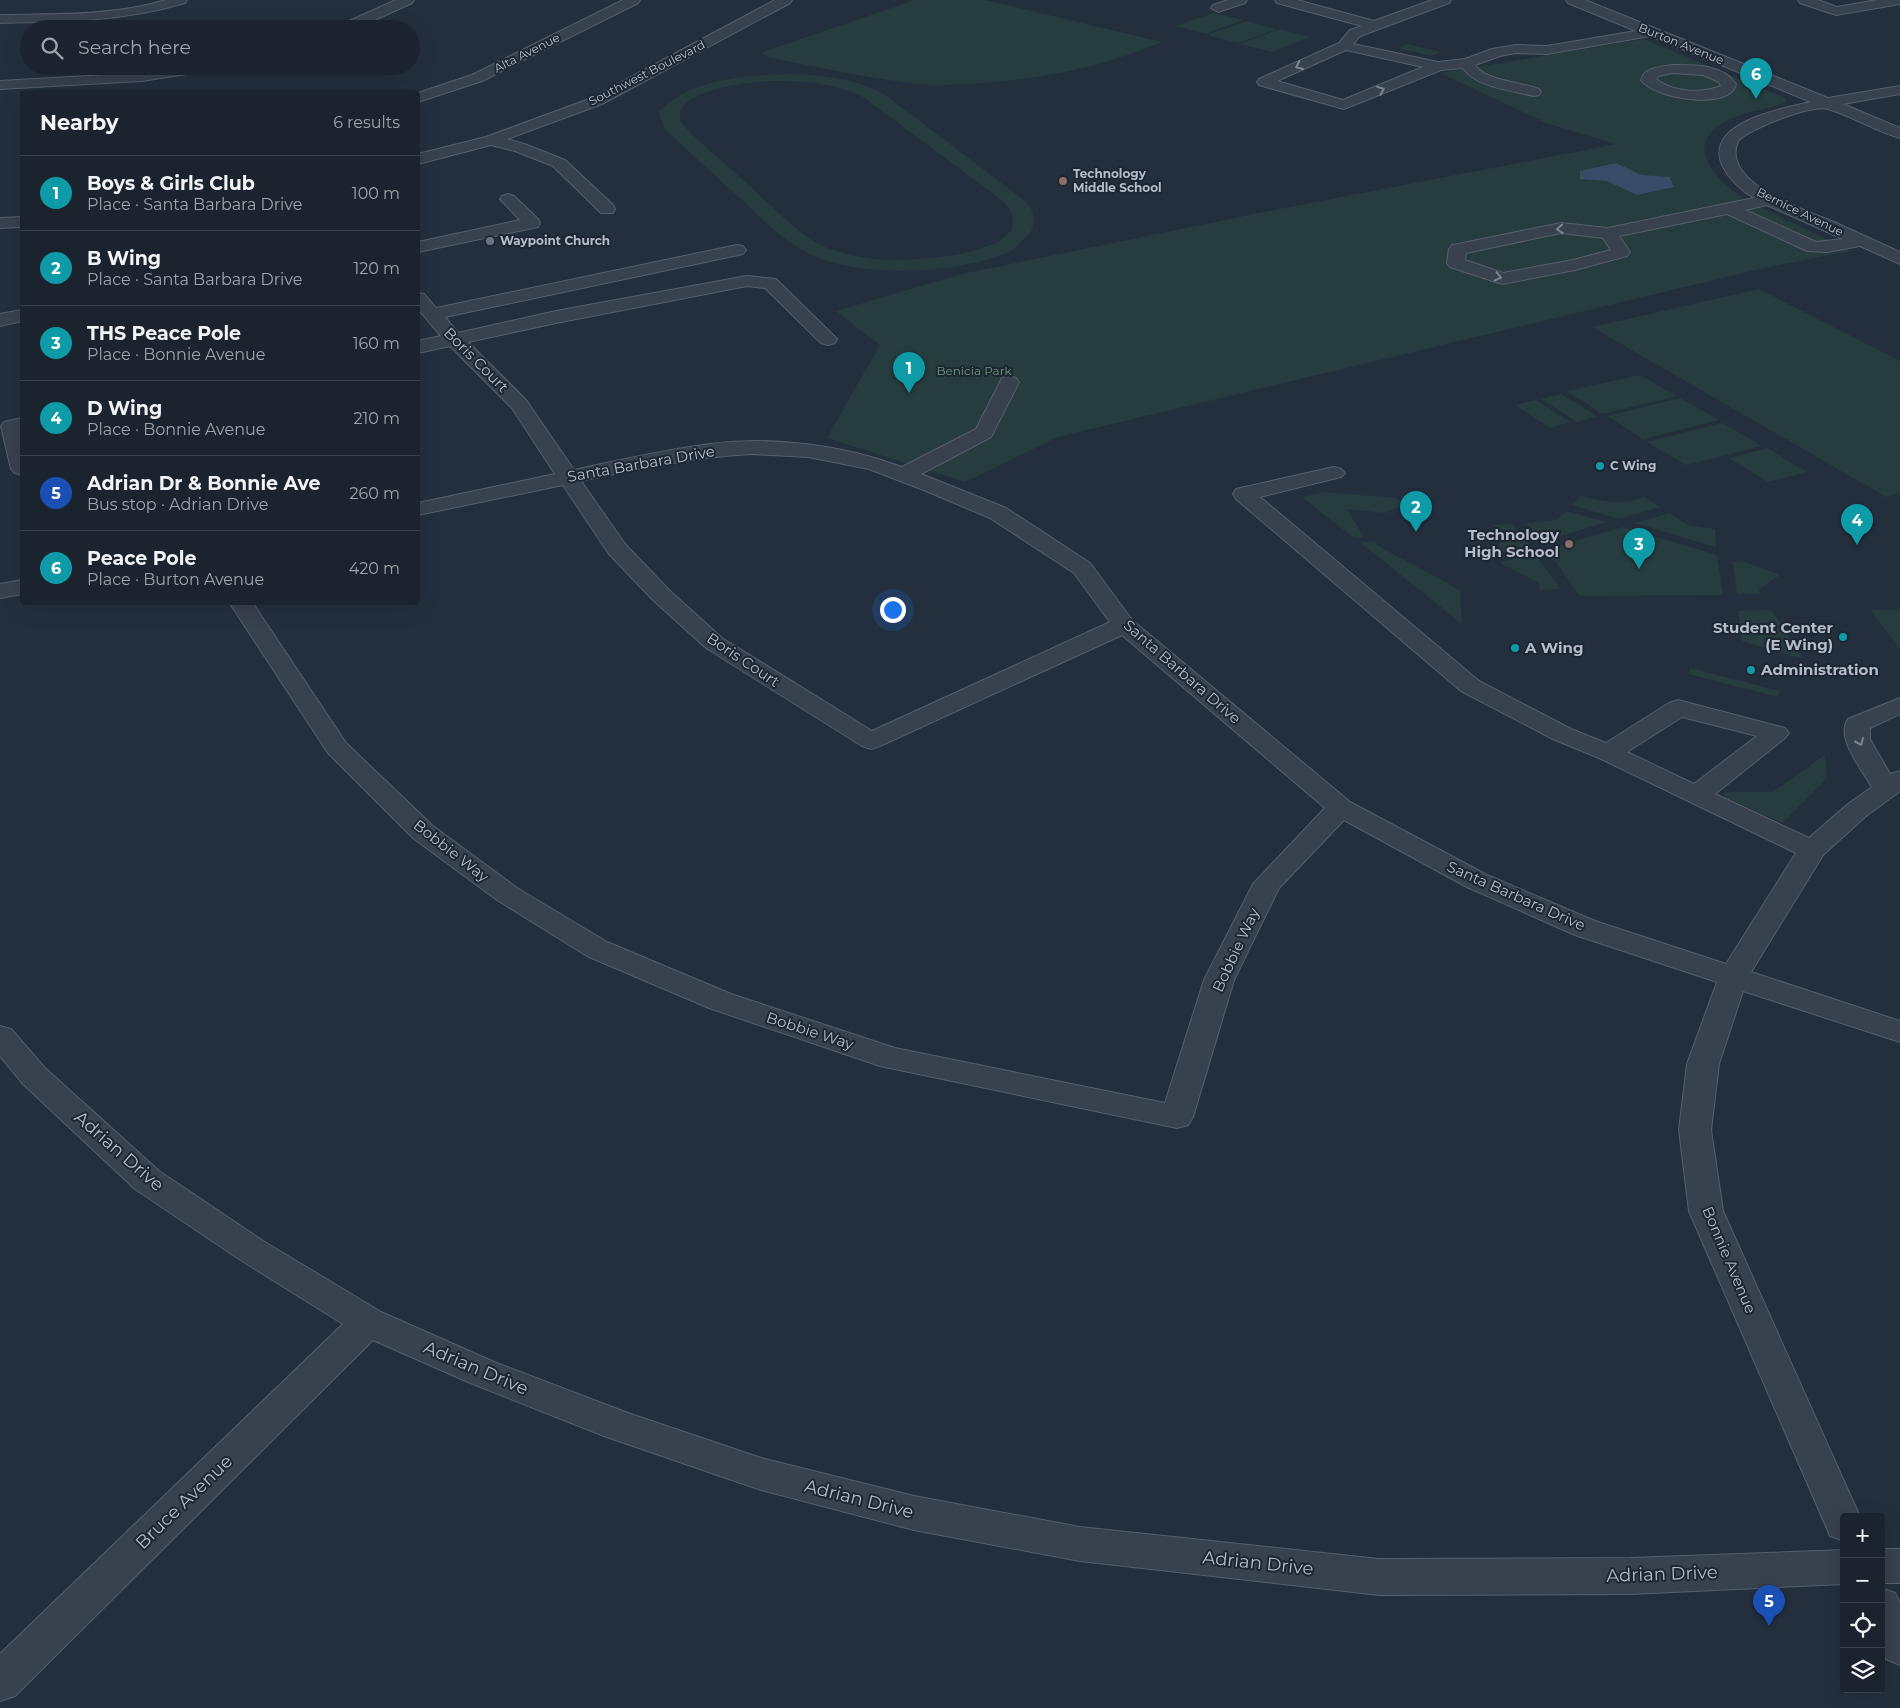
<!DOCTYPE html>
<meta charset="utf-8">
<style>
body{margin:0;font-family:Montserrat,sans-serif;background:#282f3a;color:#f1f3f6}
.controls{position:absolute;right:15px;bottom:15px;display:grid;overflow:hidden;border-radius:5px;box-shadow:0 5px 20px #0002}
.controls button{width:45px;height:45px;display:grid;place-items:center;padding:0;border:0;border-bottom:1px solid #39404a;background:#1b232e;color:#f1f3f6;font:25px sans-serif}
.you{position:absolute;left:892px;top:609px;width:18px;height:18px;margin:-12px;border:4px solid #fff;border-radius:50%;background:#1a73e8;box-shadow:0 0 0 8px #1a73e833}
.badge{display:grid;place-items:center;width:32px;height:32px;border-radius:50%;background:#8ab4f8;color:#fff;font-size:16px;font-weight:700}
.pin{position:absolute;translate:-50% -41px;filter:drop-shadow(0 1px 2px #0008)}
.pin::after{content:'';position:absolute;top:26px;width:18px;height:15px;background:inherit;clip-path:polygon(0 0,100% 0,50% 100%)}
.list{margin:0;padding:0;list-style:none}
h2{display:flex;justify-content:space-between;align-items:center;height:65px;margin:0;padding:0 20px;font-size:21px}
h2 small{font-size:16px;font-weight:400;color:#a0a4aa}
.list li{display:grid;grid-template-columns:32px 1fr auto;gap:15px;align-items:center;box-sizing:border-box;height:75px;padding:0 20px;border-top:1px solid #39404a}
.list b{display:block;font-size:19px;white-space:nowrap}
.list p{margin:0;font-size:16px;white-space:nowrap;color:#a0a4aa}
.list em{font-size:16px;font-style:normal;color:#a0a4aa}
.icon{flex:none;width:28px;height:28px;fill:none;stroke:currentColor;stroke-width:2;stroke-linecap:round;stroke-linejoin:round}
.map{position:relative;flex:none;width:1900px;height:1708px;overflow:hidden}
.search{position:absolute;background:#1b232e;box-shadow:0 5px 20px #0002;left:20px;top:20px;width:400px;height:55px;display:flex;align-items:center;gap:12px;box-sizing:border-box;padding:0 18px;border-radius:28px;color:#a0a4aa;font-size:19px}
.panel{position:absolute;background:#1b232e;box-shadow:0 5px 20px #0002;left:20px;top:90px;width:400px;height:515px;border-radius:5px}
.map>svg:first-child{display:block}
</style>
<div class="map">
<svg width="1900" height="1708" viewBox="0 0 1900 1708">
<rect width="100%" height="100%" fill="#242f3e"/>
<!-- green -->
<g fill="#263c3f" fill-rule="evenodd">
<path d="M915 0H985L1162 42C1100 68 1033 81 966 84 954 84 941 86 928 85 875 80 823 68 771 58L760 53Z"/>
<path d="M1214 13 1244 20 1206 34 1175 26Z"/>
<path d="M1246 21 1277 29 1238 43 1207 35Z"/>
<path d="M1279 29 1310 37 1272 52 1240 44Z"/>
<path d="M1644 39 1785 98 1787 102C1764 111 1732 112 1713 130 1695 148 1710 172 1726 185 1740 198 1759 206 1775 214 1800 226 1825 239 1850 251L1760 269 1058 437 965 482 827 438 880 345 836 311 962 274 1259 213 1616 144 1546 123 1440 73Z"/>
<path d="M1408 44 1441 52 1431 56 1398 48Z"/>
<path d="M792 74C823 76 858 78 885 95L1024 200C1035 211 1039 223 1027 236 1021 242 1015 249 1007 253 958 273 874 277 824 260 791 249 766 223 742 200 716 177 691 153 666 130L658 113C690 78 747 75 792 74ZM772 81C804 81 834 83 863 97L1003 201C1052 255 909 262 881 260 862 258 843 254 825 247 798 236 764 198 741 178 721 159 697 142 680 121 680 118 680 113 681 109 692 88 751 82 772 81Z"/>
<path d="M1759 289 1900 361V493L1886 497 1592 327Z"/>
<path d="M1640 375 1677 396 1603 414 1566 391Z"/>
<path d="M1561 394 1597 416 1577 422 1541 399Z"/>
<path d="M1680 398 1719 420 1643 439 1607 416Z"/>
<path d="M1535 400 1571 422 1550 428 1515 405Z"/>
<path d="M1722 423 1762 446 1686 465 1647 442Z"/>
<path d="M1767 448 1807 472 1768 482 1729 458Z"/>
<path d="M1325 492 1397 498 1406 504 1385 513 1347 509 1364 538H1354L1302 497Z"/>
<path d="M1581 496C1603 502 1622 505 1644 497L1660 507 1619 519 1572 505Z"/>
<path d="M1566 511 1607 522 1541 542 1527 523 1557 520Z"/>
<path d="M1670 513 1687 525 1715 529 1716 547 1635 523Z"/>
<path d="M1513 524 1529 545 1488 557 1484 555C1494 551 1500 548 1502 537L1494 525Z"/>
<path d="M1623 527 1717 555 1723 595 1580 596 1546 549Z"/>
<path d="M1375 541 1378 546 1460 590 1462 624 1360 542Z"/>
<path d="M1534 552 1560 589 1540 590 1539 583 1500 563Z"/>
<path d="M1733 561 1745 562 1780 575 1758 590 1761 594H1737Z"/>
<path d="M1772 610 1803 659 1742 641 1738 611Z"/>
<path d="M1871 610H1900V650Z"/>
<path d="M1690 668 1780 691 1778 697 1688 674Z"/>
<path d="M1825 755 1827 778 1782 823 1725 797 1724 793 1730 792H1773Z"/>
</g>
<!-- water -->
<path fill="#394c67" d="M1616 163 1641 175 1670 177 1674 187 1637 195 1607 181 1580 179V171Z"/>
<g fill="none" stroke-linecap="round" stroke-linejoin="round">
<defs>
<g id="minor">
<path d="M166 0H187L185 3C124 21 63 22 0 23V15C55 14 113 16 166 0Z"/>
<path d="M396 0H414L412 3 355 29H336L338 26Z"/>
<path d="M623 0H640L638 3 482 81 418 102V93L472 75Z"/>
<path d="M775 0H792L790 3 602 104 507 139 527 145 565 160 613 205 615 209 613 213H601L553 166 515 151 491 145 418 164V154L486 137 592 98Z"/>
<path d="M1228 0H1247L1245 3 1218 12 1211 8 1213 5Z"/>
<path d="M1275 0H1297L1374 21 1432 0H1451L1449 3 1360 36 1353 44 1438 62 1465 59 1492 49 1516 45 1547 46 1636 31 1568 3 1566 0H1585L1828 98 1900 86V94L1843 104 1900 128V138C1875 131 1852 116 1828 109 1812 104 1749 129 1738 141 1720 184 1806 210 1834 222 1856 232 1878 242 1900 252V264L1860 246 1827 252 1807 251 1727 214 1619 236 1630 252 1627 256 1575 270 1502 284 1450 267 1447 263 1449 249 1452 245 1458 244 1561 223 1608 228 1754 198C1741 190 1729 179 1722 165 1704 122 1784 108 1811 102L1650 36 1547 54 1516 53 1500 56 1475 65C1485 81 1522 82 1539 89L1541 92 1539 95 1534 96C1513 91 1475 87 1463 68L1441 70 1344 109 1259 85 1257 82 1259 79 1339 43 1350 30 1362 26 1277 3ZM1346 50 1423 67 1343 100 1277 81ZM1767 205 1778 210 1843 239 1816 242 1745 210ZM1561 233 1603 238 1611 250 1573 260 1503 273 1465 260 1466 253Z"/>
<path d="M1798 0H1818L1837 7 1877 0H1900V4L1836 15 1800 3Z"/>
<path d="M1672 65C1694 65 1722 64 1736 84 1731 111 1654 99 1641 80 1644 67 1661 67 1672 65ZM1672 73 1703 75 1719 82 1721 86C1700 94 1673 92 1656 79L1658 76Z"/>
<path d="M183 66H219L212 70 142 81 0 89V81L142 73Z"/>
<path d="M508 194 514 196 538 219 540 223 538 227 418 252V242L520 220 500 199 502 196Z"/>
<path d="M22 217V227L0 228V218Z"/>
<path d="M737 245 743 246 746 250 743 254 445 317 458 333 556 311 747 276 776 279 837 339 835 343 828 345 821 343 765 288 747 286 556 323 468 342 526 400 574 470C619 460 664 450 710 444 773 436 843 445 902 467L976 429 1002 378 1009 376 1016 378 1019 382 991 437 921 474 1006 508 1090 563 1132 620 1350 802 1487 875 1595 921 1726 964 1796 853 1599 758 1553 739 1461 691 1236 499 1233 494 1236 489 1334 467 1341 469 1345 473 1341 477 1260 497 1479 681 1571 729 1606 743 1669 703 1678 700 1785 728 1789 733 1785 738 1715 794 1809 838 1848 804 1872 787C1862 770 1835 737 1848 719L1900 698V714L1870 728V739L1890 774 1900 771V791L1866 816 1823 855 1751 972 1900 1021V1042L1743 991 1719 1064 1711 1130 1723 1211 1860 1517H1844V1541L1830 1536 1825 1524 1689 1211 1679 1130 1687 1064 1717 982 1575 935 1467 887 1344 820 1279 888 1234 980 1193 1117 1188 1125 1177 1128 880 1066 709 1008 587 956 497 900 413 838 328 753 229 602H252L346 743 433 826 517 888 607 942 731 994 895 1048 1165 1103 1204 980 1253 884 1325 808 1122 635 880 746 871 749 862 746 706 648 653 600 609 554 563 485 418 515V503L555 474 512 408 450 346 418 353V341L441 336 418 309V293L424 294 436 308ZM752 454 808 457 869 469 926 491 990 518 1074 573 1110 622 872 731 722 638 669 590 625 544 581 481C638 469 694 457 752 454ZM1682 717 1757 736 1694 784 1627 752Z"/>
<path d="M22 310V321L0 326V314Z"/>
<path d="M22 418V475L15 473 11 469 1 426 4 422Z"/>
<path d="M22 580V594L0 598V584Z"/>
<path d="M0 1026 11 1029 45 1068 159 1171 263 1241 381 1312 494 1362 628 1413 761 1458 914 1496 1080 1527 1379 1559 1630 1558 1844 1550V1584L1630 1594 1379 1595 1080 1561 914 1530 761 1490 604 1436 468 1382 373 1340 15 1696 0 1701V1654L343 1324 239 1259 135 1189 23 1084 0 1056Z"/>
<rect x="1881" y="1549" width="19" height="34"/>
<path d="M1881 1588 1895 1593 1900 1603V1665L1886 1659 1881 1650Z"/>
</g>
</defs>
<!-- minor casing -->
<use href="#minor" stroke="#565f6c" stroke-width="2"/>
<!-- minor -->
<use href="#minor" fill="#38414e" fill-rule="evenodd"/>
</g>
<!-- one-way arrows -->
<defs><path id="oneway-chevron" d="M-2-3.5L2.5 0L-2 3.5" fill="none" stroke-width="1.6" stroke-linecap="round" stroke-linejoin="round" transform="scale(1.25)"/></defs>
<g stroke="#7c8592">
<use href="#oneway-chevron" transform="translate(1299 66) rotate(155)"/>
<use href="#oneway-chevron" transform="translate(1381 90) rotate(-22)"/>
<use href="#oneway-chevron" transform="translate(1560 229) rotate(176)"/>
<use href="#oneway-chevron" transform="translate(1498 277) rotate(13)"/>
<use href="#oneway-chevron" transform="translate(1860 742) rotate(66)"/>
</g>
<!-- markers -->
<g fill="#8d6e63" stroke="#1d2633" stroke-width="2">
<circle cx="1063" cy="181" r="5"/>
<circle cx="1569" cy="544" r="5"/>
</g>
<circle fill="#6b7280" stroke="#1d2633" stroke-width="2" cx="490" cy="241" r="5"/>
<g fill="#0f9aa8" stroke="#1d2633" stroke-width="2">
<circle cx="1600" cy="466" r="5"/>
<circle cx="1843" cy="637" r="5"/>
<circle cx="1515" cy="648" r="5"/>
<circle cx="1751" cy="670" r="5"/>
</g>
<g text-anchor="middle" stroke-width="4" stroke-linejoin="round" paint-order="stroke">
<!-- far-street labels -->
<g font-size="12" fill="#b4bcc9" stroke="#1d2633">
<text transform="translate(1681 44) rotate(22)" y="4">Burton Avenue</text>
<text transform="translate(527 53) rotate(-27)" y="4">Alta Avenue</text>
<text transform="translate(647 73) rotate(-27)" y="4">Southwest Boulevard</text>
<text transform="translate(1800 212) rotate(26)" y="4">Bernice Avenue</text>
</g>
<!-- far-poi labels -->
<g font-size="12" font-weight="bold" fill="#b4bcc9" stroke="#1d2633" text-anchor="start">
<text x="1073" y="178">Technology<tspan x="1073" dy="14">Middle School</tspan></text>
<text x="500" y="245">Waypoint Church</text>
<text x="1610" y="470">C Wing</text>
</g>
<!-- far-park labels -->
<g font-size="12" fill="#6b9a76" stroke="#1d2633">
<text x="974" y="375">Benicia Park</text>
</g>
<!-- street labels -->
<g font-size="15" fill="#b4bcc9" stroke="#1d2633">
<text transform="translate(476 360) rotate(45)" y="5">Boris Court</text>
<text transform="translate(641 464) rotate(-10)" y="5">Santa Barbara Drive</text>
<text transform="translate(743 660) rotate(34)" y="5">Boris Court</text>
<text transform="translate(1182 672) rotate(41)" y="5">Santa Barbara Drive</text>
<text transform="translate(451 851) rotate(38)" y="5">Bobbie Way</text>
<text transform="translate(1516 896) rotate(24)" y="5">Santa Barbara Drive</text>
<text transform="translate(1236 950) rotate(-65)" y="5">Bobbie Way</text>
<text transform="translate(810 1031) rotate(18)" y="5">Bobbie Way</text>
<text transform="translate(1729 1260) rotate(67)" y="5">Bonnie Avenue</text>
</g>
<!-- poi labels -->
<g font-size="15" font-weight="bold" fill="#b4bcc9" stroke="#1d2633" text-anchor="end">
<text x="1559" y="540">Technology<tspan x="1559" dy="17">High School</tspan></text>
<text x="1833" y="633">Student Center<tspan x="1833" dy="17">(E Wing)</tspan></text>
<text x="1525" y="653" text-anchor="start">A Wing</text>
<text x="1761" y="675" text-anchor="start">Administration</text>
</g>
<!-- near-street labels -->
<g font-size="18" fill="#b4bcc9" stroke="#1d2633">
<text transform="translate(119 1151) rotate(41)" y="6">Adrian Drive</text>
<text transform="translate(476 1368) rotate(23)" y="6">Adrian Drive</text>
<text transform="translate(859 1499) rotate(14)" y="6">Adrian Drive</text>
<text transform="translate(184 1502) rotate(-44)" y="6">Bruce Avenue</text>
<text transform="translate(1258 1563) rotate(6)" y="6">Adrian Drive</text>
<text transform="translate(1662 1574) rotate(-2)" y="6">Adrian Drive</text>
</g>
</g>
</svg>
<div class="controls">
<button>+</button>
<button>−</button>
<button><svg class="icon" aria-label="locate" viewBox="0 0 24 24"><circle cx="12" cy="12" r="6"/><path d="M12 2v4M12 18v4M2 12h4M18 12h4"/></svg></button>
<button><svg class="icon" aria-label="layers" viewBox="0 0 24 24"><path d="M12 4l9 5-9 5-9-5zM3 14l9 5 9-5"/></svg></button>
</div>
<div class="you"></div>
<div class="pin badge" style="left:909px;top:393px;background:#0f9aa8">1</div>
<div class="pin badge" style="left:1416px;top:532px;background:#0f9aa8">2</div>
<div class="pin badge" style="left:1639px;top:569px;background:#0f9aa8">3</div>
<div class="pin badge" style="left:1857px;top:545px;background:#0f9aa8">4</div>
<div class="pin badge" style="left:1769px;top:1626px;background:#1a4fb4">5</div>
<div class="pin badge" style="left:1756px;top:99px;background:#0f9aa8">6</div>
<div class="search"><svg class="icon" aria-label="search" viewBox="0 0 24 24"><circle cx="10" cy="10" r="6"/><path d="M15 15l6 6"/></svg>Search here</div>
<section class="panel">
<h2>Nearby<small>6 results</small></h2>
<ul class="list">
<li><span class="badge" style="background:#0f9aa8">1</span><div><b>Boys &amp; Girls Club</b><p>Place · Santa Barbara Drive</p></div><em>100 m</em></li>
<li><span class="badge" style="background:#0f9aa8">2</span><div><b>B Wing</b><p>Place · Santa Barbara Drive</p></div><em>120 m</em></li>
<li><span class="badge" style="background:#0f9aa8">3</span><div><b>THS Peace Pole</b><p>Place · Bonnie Avenue</p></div><em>160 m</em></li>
<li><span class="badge" style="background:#0f9aa8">4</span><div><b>D Wing</b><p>Place · Bonnie Avenue</p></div><em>210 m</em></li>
<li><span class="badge" style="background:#1a4fb4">5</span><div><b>Adrian Dr &amp; Bonnie Ave</b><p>Bus stop · Adrian Drive</p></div><em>260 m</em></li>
<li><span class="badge" style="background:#0f9aa8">6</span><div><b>Peace Pole</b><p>Place · Burton Avenue</p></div><em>420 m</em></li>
</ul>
</section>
</div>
